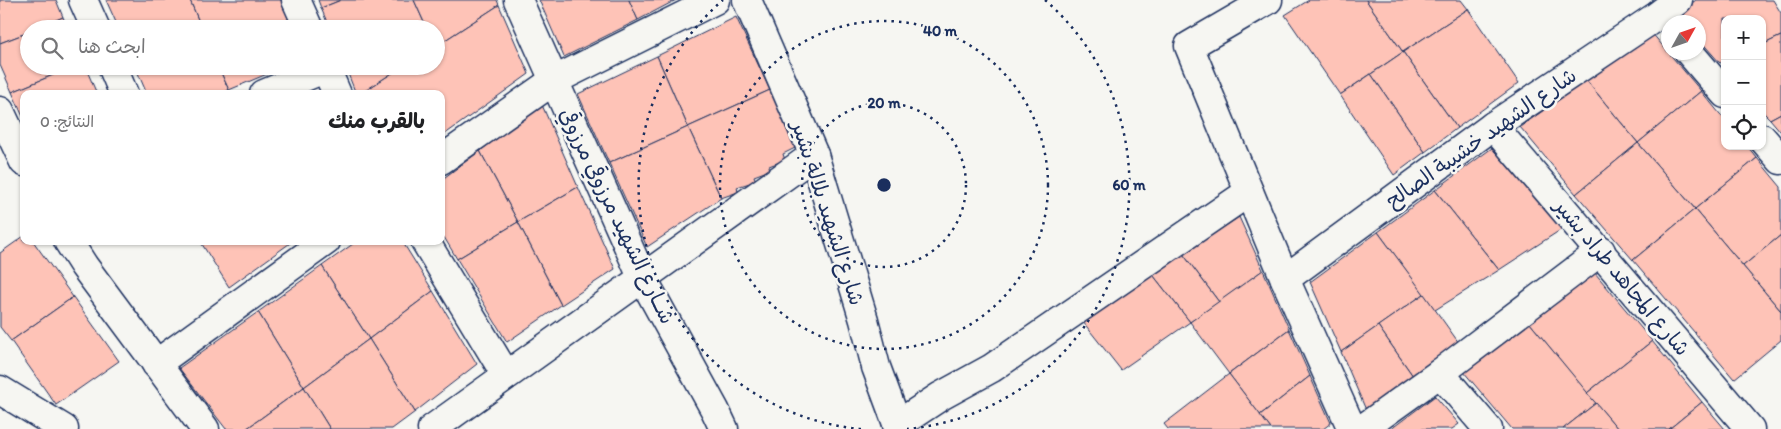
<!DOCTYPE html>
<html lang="ar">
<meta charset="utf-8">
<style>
body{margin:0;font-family:Itim,"Playpen Sans Arabic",sans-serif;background:#f6f6f6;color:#202124;direction:rtl}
.controls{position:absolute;right:15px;top:15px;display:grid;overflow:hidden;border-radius:10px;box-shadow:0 1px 4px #0004}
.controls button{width:45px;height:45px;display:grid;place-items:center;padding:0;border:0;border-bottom:1px solid #e0e0e0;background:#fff;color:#202124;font:25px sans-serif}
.compass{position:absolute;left:1661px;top:15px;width:45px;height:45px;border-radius:50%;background:#fff;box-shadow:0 1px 4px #0004;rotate:50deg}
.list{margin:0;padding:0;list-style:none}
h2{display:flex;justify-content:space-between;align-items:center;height:65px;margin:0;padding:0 20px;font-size:21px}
h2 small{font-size:16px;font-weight:400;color:#757577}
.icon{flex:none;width:28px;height:28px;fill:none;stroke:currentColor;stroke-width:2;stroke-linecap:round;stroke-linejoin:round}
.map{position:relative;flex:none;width:1781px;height:429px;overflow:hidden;direction:ltr}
.search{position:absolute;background:#fff;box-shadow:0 1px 4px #0004;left:20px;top:20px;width:425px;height:55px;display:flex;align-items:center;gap:12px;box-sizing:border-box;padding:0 18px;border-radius:28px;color:#757577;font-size:19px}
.panel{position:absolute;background:#fff;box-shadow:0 1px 4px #0004;left:20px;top:90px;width:425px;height:155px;border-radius:10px;direction:rtl}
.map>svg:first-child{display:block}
</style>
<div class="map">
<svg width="1781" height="429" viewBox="0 0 1781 429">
<rect width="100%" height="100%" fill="#f6f6f2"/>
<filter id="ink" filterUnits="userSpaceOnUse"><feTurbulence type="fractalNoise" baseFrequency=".02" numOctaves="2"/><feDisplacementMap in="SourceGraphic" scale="10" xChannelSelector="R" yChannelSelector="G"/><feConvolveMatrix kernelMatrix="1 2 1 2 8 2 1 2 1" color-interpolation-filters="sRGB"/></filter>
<g filter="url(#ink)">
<!-- building -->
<g fill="#fec3b7" stroke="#1b2f5e">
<path d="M0 0H56L63 17 36 29H29V32L0 43Z"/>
<path d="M106 0H190L202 29H119Z"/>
<path d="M190 0H281L290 19 265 29H202Z"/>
<path d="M318 0H341L321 8Z"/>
<path d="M341 0H414L427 29H330L321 8Z"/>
<path d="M414 0H497L499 5 436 46V29H427Z"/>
<path d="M539 0H629L638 20 564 57Z"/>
<path d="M629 0H676L638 20Z"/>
<path d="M1309 0H1366L1403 52 1340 95 1285 15Z"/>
<path d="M1366 0H1461L1468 9 1403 52Z"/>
<path d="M1696 0H1773L1781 13V36L1762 45V19H1725V61L1720 63 1698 38V22H1685L1677 14Z"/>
<path d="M499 5 529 74 441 137V94H360L403 66H436V46Z"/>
<path d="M1468 9 1519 83 1457 128 1403 52Z"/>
<path d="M63 17 68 29H36Z"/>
<path d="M736 17 770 90 688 127 657 56Z"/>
<path d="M290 19 294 29H265Z"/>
<path d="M29 32V66H75L12 92 0 65V43Z"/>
<path d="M1651 32 1701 91 1638 143 1586 80Z"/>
<path d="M1781 36V113L1770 119 1762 111V45Z"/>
<path d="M1403 52 1457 128 1425 152 1371 74Z"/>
<path d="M657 56 688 127 609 163 578 94Z"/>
<path d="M75 66H85L97 94H24V119L12 92Z"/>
<path d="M135 66H218L229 90 220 94H147Z"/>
<path d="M218 66H286L229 90Z"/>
<path d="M345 66H403L360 94H356Z"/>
<path d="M1371 74 1425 152 1394 175 1340 95Z"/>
<path d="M1586 80 1638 143 1576 194 1520 127Z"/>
<path d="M770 90 797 147 783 154 785 160 769 166 770 170 754 176 756 181 737 187 738 192 721 198 688 127Z"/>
<path d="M1701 91 1725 120V146H1747L1757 158 1695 209 1638 143Z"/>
<path d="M542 105 578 187 518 222 480 151Z"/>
<path d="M1781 113V132L1770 119Z"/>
<path d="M688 127 721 198 647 247 609 163Z"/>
<path d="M1638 143 1695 209 1633 260 1576 194Z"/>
<path d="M1492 148 1562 229 1499 270 1435 190Z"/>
<path d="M480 151 518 222 457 259 441 232V180Z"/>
<path d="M1757 158 1781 187V235L1743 266 1695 209Z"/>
<path d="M578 187 615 269 561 305 518 222Z"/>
<path d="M1435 190 1499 270 1435 310 1378 232Z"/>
<path d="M1695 209 1781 311V340L1734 379 1633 260Z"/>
<path d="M1239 217 1263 270 1219 302 1183 254Z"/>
<path d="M518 222 561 305 507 342 457 259Z"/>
<path d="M1378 232 1424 294 1341 352 1310 282Z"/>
<path d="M1781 235V311L1743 266Z"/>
<path d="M24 236V241H33L73 297 11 341 0 327V253Z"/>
<path d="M200 241H293L229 287Z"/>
<path d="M357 241H402L433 291 369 339 322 266Z"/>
<path d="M1183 254 1219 302 1190 322 1153 275Z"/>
<path d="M322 266 369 339 304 387 258 312Z"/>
<path d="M1263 270 1289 329 1229 374 1190 322Z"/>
<path d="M1595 273 1652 341 1587 393 1529 322Z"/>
<path d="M1153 275 1190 322 1121 370 1083 322Z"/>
<path d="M433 291 477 364 415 412 369 339Z"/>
<path d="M1424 294 1459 343 1413 376 1378 326Z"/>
<path d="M73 297 119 361 56 405 11 341Z"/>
<path d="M258 312 304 387 246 429H226L179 368Z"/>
<path d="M1529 322 1596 403 1563 429H1512L1463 371Z"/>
<path d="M1378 326 1413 376 1366 410 1341 352Z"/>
<path d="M1289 329 1310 376 1260 415 1229 374Z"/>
<path d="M369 339 415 412 392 429H330L304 387Z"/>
<path d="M1652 341 1702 402 1669 429H1618L1587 393Z"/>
<path d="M1229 374 1271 429H1168L1164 424Z"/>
<path d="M1310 376 1331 423 1323 429H1271L1260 415Z"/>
<path d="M304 387 330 429H246Z"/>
<path d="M1435 396 1459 424 1452 429H1391Z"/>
<path d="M1702 402 1725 429H1669Z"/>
<path d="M1596 403 1618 429H1563Z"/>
</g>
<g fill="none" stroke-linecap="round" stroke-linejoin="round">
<defs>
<g id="minor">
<path d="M83 0 96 29"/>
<path d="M296 0 309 29"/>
<path d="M518 0 642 277 715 410 724 429"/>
<path d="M747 0 814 155 864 320 876 367 899 429"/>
<path d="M1268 0 1189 46 1285 279 1352 429"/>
<path d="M1689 52 1725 94"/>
<path d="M112 66 124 94"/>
<path d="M325 66 337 94"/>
<path d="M264 94 326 68"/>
<path d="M0 111 24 162"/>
<path d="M1493 126 1750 429"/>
<path d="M1762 138 1781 160"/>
<path d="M441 160 553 81 715 0"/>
<path d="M68 241 84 266 205 429"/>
<path d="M425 241 506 375"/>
<path d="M1285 279 1493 126 1657 16 1678 0"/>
<path d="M156 364 326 241"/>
<path d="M1440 373 1488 429"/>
<path d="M0 390 64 429"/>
<path d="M897 425 941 396 992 368 1249 192"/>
<path d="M432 429 814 155"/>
<path d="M1362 429 1440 373 1601 251"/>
</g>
</defs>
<!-- minor casing -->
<use href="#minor" stroke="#1b2f5e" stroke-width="31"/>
<!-- minor -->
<use href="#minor" stroke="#f6f6f2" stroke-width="28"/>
</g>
</g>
<!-- distance rings -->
<g fill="none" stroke="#1b2f5e" stroke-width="2.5" stroke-dasharray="2.5 5">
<circle cx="884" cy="185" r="82"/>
<circle cx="884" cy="185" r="164"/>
<path d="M861 429A245 245 0 0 1 723 0M1045 0A245 245 0 0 1 907 429"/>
</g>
<g text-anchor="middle" stroke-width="5" stroke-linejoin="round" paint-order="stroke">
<!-- street labels -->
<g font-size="21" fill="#1b2f5e" stroke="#f6f6f2">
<text transform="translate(1481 138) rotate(-35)" y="7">شارع الشهيد خشيبة الصالح</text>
<text transform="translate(828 213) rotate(72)" y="7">شارع الشهيد بلالة بشير</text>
<text transform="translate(617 216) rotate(64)" y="7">شــارع الشهيد مرزوقي مرزوقي</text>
<text transform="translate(1622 277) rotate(50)" y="7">شارع المجاهد طراد بشير</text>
</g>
</g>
<circle cx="884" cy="185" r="8" fill="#1b2f5e" stroke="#f6f6f2" stroke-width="2.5"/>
<g font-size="15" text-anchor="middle" font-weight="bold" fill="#1b2f5e" stroke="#f6f6f2" stroke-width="5" stroke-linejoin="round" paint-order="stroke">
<text x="940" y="36">40 m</text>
<text x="884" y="108">20 m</text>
<text x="1129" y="190">60 m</text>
</g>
</svg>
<div class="controls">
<button>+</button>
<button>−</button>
<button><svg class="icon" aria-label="locate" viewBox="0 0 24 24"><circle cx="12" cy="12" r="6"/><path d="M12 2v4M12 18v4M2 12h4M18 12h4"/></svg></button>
</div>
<svg class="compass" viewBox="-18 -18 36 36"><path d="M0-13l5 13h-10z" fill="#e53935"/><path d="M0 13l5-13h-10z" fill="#757577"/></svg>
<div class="search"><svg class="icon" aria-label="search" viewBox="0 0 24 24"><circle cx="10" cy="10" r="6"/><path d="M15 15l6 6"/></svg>ابحث هنا</div>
<section class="panel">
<h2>بالقرب منك<small>النتائج: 0</small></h2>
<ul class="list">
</ul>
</section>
</div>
